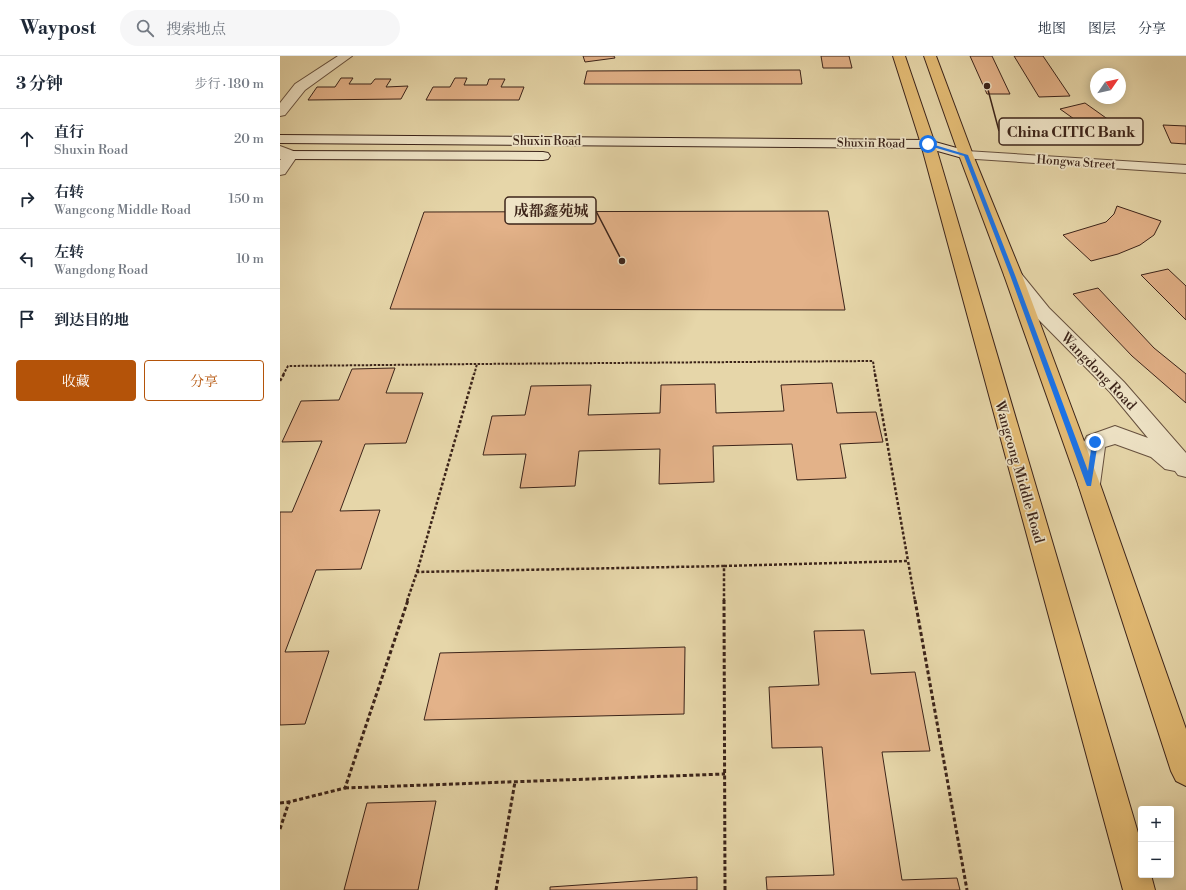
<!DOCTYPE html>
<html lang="zh">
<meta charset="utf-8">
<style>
body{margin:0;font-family:"Libre Bodoni","Noto Serif SC",serif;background:#f6f6f7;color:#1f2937}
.controls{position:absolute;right:12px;bottom:12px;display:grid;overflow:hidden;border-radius:4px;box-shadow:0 2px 10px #0003}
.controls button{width:36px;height:36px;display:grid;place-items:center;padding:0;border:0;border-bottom:1px solid #e0e1e3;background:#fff;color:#1f2937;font:20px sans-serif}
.compass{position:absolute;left:810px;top:12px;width:36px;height:36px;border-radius:50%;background:#fff;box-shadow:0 2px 10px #0003;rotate:56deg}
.stop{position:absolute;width:12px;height:12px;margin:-9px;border:3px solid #1a73e8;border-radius:50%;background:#fff}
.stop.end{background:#1a73e8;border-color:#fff;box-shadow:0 1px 4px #0008}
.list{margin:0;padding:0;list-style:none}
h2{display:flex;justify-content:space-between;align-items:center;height:52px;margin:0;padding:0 16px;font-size:17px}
h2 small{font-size:13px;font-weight:400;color:#747a83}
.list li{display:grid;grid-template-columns:26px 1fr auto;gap:12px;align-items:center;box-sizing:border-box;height:60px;padding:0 16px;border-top:1px solid #e0e1e3}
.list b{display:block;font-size:15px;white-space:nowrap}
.list p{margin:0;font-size:13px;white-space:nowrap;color:#747a83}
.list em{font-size:13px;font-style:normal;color:#747a83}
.actions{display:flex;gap:8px;padding:12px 16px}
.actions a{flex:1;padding:9px 0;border:1px solid #b45309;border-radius:4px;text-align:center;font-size:14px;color:#b45309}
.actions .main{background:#b45309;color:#fff}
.icon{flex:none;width:22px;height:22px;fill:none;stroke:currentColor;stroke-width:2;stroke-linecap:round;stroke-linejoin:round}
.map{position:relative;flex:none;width:906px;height:834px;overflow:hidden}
header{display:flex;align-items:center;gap:24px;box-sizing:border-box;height:56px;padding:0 20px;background:#fff;border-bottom:1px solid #e0e1e3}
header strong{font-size:19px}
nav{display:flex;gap:22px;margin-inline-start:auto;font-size:14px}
.search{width:280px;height:36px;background:#f6f6f7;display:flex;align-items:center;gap:10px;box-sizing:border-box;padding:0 14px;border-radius:22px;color:#747a83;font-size:15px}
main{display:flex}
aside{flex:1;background:#fff}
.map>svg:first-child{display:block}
</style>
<header>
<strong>Waypost</strong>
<div class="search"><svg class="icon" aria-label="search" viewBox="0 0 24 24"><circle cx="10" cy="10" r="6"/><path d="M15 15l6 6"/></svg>搜索地点</div>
<nav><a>地图</a><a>图层</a><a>分享</a></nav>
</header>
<main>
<aside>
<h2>3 分钟<small>步行 · 180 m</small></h2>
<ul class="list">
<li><svg class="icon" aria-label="ahead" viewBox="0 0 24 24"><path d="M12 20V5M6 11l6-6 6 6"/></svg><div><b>直行</b><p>Shuxin Road</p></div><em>20 m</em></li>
<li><svg class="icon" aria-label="right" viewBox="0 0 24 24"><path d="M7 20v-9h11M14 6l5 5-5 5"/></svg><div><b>右转</b><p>Wangcong Middle Road</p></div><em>150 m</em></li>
<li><svg class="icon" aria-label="left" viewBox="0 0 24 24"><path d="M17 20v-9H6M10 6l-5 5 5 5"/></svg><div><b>左转</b><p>Wangdong Road</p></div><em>10 m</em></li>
<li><svg class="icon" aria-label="arrive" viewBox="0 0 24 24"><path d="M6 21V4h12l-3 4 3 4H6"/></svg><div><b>到达目的地</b></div></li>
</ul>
<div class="actions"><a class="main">收藏</a><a>分享</a></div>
</aside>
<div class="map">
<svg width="906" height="834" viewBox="0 0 906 834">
<rect width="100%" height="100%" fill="#e6d6a9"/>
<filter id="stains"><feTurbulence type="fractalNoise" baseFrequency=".005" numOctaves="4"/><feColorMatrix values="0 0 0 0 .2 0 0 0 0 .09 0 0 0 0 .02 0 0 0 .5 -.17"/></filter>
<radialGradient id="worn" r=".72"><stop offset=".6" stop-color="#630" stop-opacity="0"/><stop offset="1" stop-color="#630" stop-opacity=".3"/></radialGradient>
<!-- building -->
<g fill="#e3b289" stroke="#3c241a">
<path d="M303 0H334L335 2 305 6Z"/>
<path d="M541 0H569L572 12H543Z"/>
<path d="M690 0H712L730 38H707Z"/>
<path d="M734 0H763L790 40 759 41Z"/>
<path d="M520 14 522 28H304L307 15Z"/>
<path d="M61 22H73L69 28H91L95 23H111L106 31 128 30 121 43 28 44 37 31H55Z"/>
<path d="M175 22H187L184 29H207L209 23H225L221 31H244L239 44H146L153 31H170Z"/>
<path d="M805 47 843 74 818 80 780 53Z"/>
<path d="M883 69 906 70V88L891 87Z"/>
<path d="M837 150 881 165 874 179 860 189 838 198 811 205 783 179 826 166 834 158Z"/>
<path d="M548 155 565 254 110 253 144 156Z"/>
<path d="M888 213 906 230V264L861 219Z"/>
<path d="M818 232 874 292 906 318V347L852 300 793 238Z"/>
<path d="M115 312 106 337H143L126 387 85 388 60 455 100 454 81 513 36 514 5 596 49 595 25 668 0 669V456H12L42 385 2 386 21 345 59 344 72 313Z"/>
<path d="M552 327 557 357 596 356 603 386 560 388 566 422 517 424 512 388 433 390 434 426 379 428 380 393 299 395 295 430 240 432 246 398 203 399 212 360 245 359 251 330 311 329 308 359 380 357 381 329 435 328 436 357 504 355 501 329Z"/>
<path d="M584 574 591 618 635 616 650 695 602 696 622 824 677 822 680 834H487L486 821 554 819 542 691 492 692 489 631 539 629 534 575Z"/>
<path d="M405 591 404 658 144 664 160 597Z"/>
<path d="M156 745 138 834H64L87 747Z"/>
<path d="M417 821V834H270V831Z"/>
</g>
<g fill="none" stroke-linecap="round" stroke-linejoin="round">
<defs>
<g id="minor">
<path d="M58 0H72L25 34 5 59 0 60V47L15 28Z"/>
<path d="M0 90 16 96 18 99 5 118 0 119V104L3 101 0 99Z"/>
<path d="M733 213 739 215 769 252 844 326 906 397V421L898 419 895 415 885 413 871 401 835 388 825 391 820 428 817 435 809 438 801 435 798 428 804 386 807 380 835 370 868 382 830 336 757 262 724 219 727 215Z"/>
</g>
<path id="tertiary" d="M686 95 906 109V117L681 102 679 99 681 96Z"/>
<g id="secondary">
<path d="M0 79 648 84 691 96 693 99 691 102 686 103 647 92 0 87Z"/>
<path d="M0 95 263 96 268 97 270 100 268 103 263 104 0 103Z"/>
</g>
<g id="primary">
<path d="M613 0H625L655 88 861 787V819H871L875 834H843L641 88Z"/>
<path d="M644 0H656L693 99 742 219 820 428 906 673V730L896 725 891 715 798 428 724 219 679 99Z"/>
</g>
</defs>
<!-- minor casing -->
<use href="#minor" stroke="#66503e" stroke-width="2"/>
<!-- tertiary casing -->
<use href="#tertiary" stroke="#66503e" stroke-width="2"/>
<!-- secondary casing -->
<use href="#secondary" stroke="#3c241a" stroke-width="2"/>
<!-- primary casing -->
<use href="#primary" stroke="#3c241a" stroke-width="2"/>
<!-- path-far2 -->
<g stroke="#3c241a" stroke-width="2" stroke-dasharray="2.5 1.5" stroke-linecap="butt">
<path d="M3 319 8 310 197 308"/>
<path d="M194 319 197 308 593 305 595 319"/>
</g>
<!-- path-far1 -->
<g stroke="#3c241a" stroke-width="2.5" stroke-dasharray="3 2" stroke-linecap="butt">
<path d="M595 318 628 505"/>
<path d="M0 325 4 318"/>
<path d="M444 510 628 505 635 545"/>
<path d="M137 516 194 318"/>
<path d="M127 545 137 516 444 510V545"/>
</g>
<!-- path -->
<g stroke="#3c241a" stroke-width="3" stroke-dasharray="4 2.5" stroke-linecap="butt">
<path d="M444 544 445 834"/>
<path d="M635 544 687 834"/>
<path d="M65 732 445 718"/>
<path d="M0 747 9 746"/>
<path d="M0 773 9 746 65 732 128 544"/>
<path d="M216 834 235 726"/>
</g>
<!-- minor -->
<use href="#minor" fill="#efe4c7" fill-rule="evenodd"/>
<!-- tertiary -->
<use href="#tertiary" fill="#efe4c7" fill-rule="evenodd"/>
<!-- secondary -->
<use href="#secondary" fill="#efe4c7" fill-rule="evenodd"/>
<!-- primary -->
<use href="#primary" fill="#e3bb74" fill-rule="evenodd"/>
</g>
<!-- route -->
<path fill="#1a73e8" d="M648 87 688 99 735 219 808 415 812 386 815 383 818 386 811 430H807L806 428 730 219 684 100 646 89Z"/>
<g text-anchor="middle" stroke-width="3.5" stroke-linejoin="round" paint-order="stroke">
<!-- far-street labels -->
<g font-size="12" fill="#3c241a" stroke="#efe4c7">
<text x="267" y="89">Shuxin Road</text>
<text transform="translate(591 87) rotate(1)" y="4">Shuxin Road</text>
<text transform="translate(796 106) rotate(4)" y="4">Hongwa Street</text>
</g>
<!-- street labels -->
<g font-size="14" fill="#3c241a" stroke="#efe4c7">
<text transform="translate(819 315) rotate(46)" y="5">Wangdong Road</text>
<text transform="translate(740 416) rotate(74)" y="5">Wangcong Middle Road</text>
</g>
</g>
<!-- callouts -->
<path fill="none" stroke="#3c241a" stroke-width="1.5" d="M707 30L719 75M342 205L316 155"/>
<g fill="#3c241a" stroke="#efe4c7" stroke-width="1.5">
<circle cx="707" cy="30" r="4"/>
<circle cx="342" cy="205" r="4"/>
</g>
<g fill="#efe4c7" stroke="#3c241a" stroke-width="1.5">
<rect x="719" y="62" width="144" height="27" rx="4"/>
<rect x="225" y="141" width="91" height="27" rx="4"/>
</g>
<g font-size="15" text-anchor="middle" font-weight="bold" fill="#3c241a">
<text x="791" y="81">China CITIC Bank</text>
<text x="271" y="160">成都鑫苑城</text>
</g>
<rect width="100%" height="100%" filter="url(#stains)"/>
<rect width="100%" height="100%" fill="url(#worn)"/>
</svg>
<div class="controls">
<button>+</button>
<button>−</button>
</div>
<svg class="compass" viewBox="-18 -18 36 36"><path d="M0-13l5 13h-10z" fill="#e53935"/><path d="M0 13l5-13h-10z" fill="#747a83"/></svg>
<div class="stop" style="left:648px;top:88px"></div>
<div class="stop end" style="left:815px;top:386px"></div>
</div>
</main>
